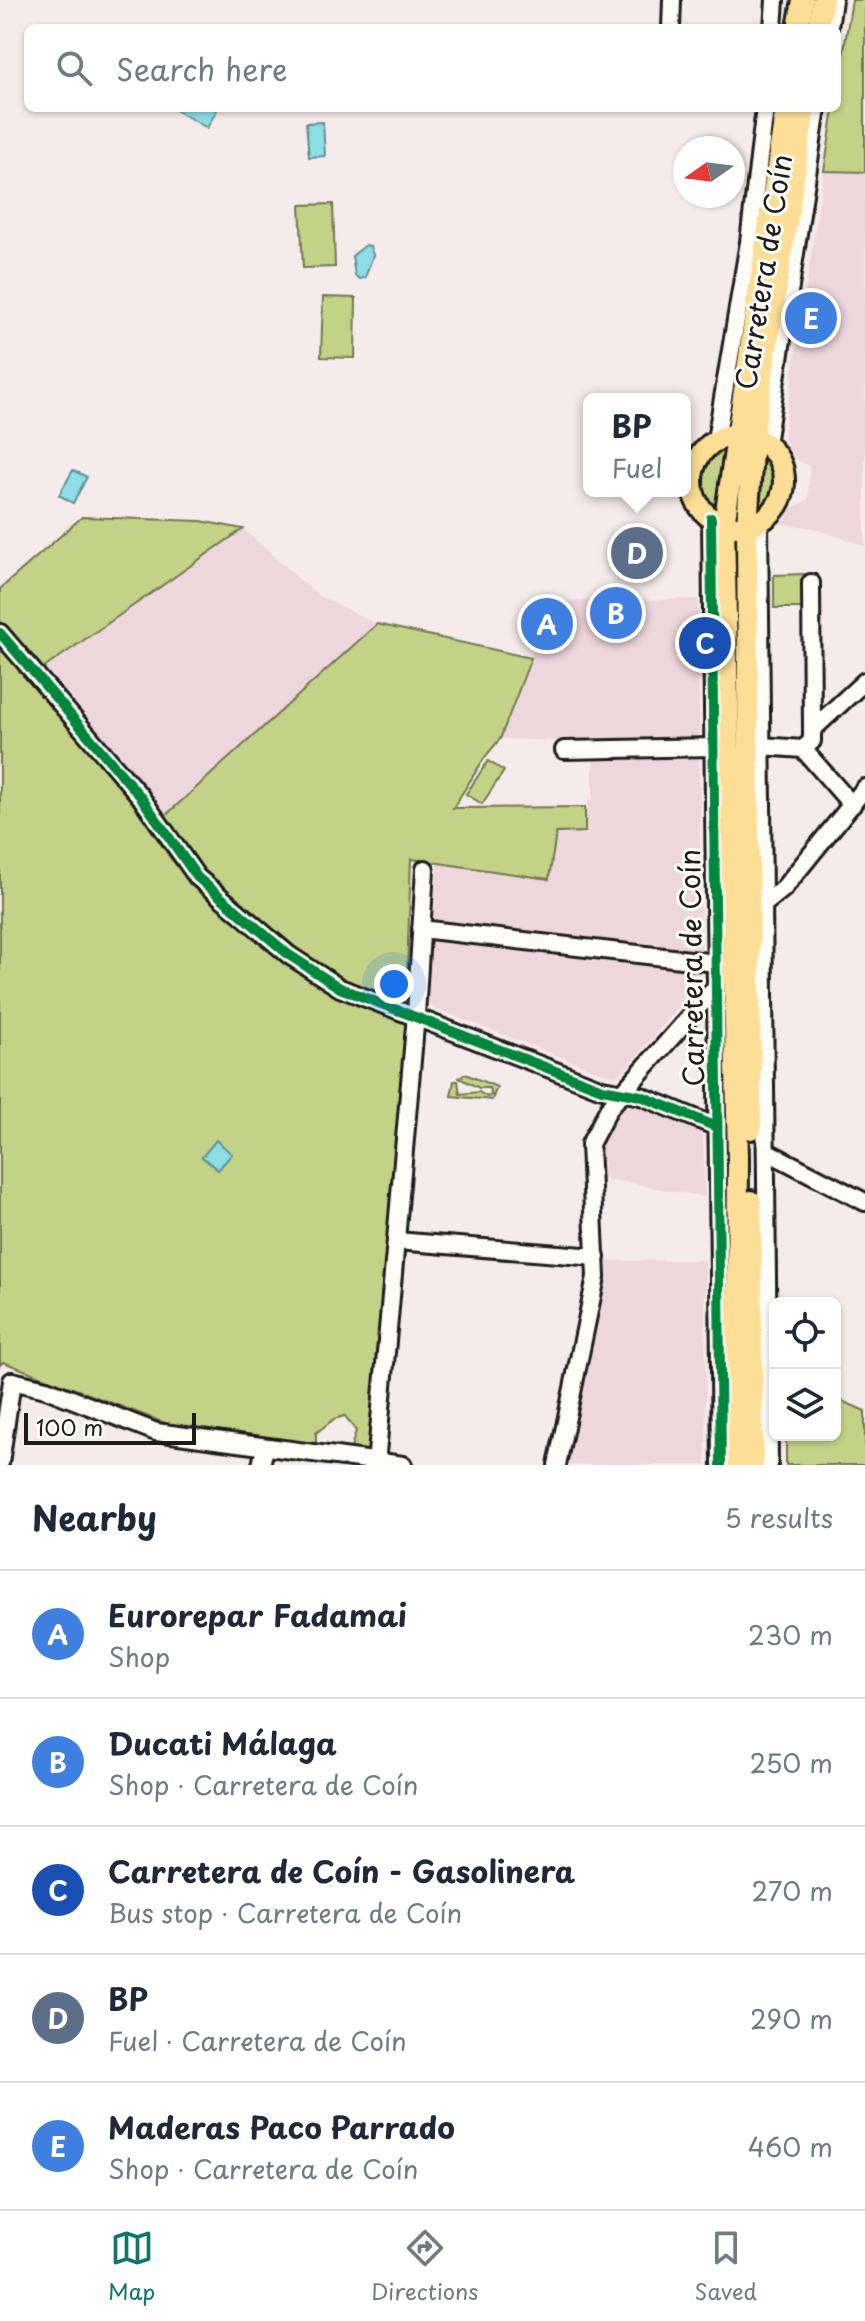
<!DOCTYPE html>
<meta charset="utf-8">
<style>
body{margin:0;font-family:"Playpen Sans",sans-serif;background:#f6f6f7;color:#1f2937}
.controls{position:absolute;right:24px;bottom:24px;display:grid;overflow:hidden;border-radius:12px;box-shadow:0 2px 6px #0004}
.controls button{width:72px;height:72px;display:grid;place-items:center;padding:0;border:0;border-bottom:2px solid #e0e1e3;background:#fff;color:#1f2937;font:40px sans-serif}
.compass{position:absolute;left:673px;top:136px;width:72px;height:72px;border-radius:50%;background:#fff;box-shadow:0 2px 6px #0004;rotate:256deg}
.scale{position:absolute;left:24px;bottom:20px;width:172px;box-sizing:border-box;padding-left:8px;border:4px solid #1c1c1c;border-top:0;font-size:22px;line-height:28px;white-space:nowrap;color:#1c1c1c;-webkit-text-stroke:6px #fdfcf7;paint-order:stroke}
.you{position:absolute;left:394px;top:984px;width:28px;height:28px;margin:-20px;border:6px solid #fff;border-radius:50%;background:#1a73e8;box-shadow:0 0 0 12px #1a73e833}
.badge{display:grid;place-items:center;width:52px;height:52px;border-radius:50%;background:#0f766e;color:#fff;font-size:26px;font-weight:700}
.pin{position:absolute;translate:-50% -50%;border:4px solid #fff;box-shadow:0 2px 8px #0006}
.popup{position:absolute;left:583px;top:393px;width:108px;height:104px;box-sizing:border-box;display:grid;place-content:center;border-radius:12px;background:#fff;filter:drop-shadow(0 2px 6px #0005);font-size:26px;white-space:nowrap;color:#747a83}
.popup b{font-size:30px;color:#1f2937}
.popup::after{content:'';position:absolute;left:50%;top:100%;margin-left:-16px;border:16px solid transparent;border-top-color:#fff}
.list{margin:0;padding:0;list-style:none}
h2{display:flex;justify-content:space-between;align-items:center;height:104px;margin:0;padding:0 32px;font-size:34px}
h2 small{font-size:26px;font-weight:400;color:#747a83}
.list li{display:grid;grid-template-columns:52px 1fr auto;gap:24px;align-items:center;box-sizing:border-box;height:128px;padding:0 32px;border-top:2px solid #e0e1e3}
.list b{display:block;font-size:30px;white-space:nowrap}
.list p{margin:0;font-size:26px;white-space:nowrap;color:#747a83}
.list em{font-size:26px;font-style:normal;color:#747a83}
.icon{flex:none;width:44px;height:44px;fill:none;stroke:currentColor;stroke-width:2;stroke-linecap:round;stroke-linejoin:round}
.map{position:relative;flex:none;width:865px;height:1465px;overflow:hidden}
.search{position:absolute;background:#fff;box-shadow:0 2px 6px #0004;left:24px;right:24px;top:24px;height:88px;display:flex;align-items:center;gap:20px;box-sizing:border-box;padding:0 28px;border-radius:12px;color:#747a83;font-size:30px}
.sheet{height:744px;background:#fff}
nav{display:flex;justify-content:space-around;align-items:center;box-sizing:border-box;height:112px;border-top:2px solid #e0e1e3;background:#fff;font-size:22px;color:#747a83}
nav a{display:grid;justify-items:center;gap:4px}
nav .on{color:#0f766e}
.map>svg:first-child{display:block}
</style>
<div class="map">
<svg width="865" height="1465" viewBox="0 0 865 1465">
<rect width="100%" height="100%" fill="#f6ebeb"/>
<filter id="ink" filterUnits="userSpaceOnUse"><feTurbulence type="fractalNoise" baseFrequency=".0125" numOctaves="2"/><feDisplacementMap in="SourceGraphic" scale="16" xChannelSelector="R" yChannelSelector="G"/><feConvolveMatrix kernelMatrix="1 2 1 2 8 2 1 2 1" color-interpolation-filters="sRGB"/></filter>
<g filter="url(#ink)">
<!-- built -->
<g fill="#eed6dd">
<path d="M824 171 865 172V546L810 527 781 524 793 507 808 500 809 466 794 458 783 437Z"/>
<path d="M243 529 317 595 377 624 165 816 138 778 41 670Z"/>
<path d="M698 599 701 953 698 984 626 1069 616 1075 606 1074 433 1008 428 1001 438 864 549 879 556 833 585 832V807H588V800H593V742L500 739 551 601Z"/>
<path d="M636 1103 703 1134 705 1197 597 1177 603 1170 604 1160 598 1153 608 1125 614 1113 627 1104Z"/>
<path d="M705 1260 706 1465H567L606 1261Z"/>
</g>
<!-- green -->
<g fill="#c3d286" stroke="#707751" stroke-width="2">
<path d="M852 0H865V172L824 171Z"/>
<path d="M333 204 335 267 303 268 300 205Z"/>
<path d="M323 297 356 298 355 358 321 357Z"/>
<path d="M724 449 719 511C696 493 699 463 724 449Z"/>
<path d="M757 454C779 472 776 500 751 514Z"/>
<path d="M82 517 201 521 243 529 41 670 0 621V589Z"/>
<path d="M804 574 805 608H774V575Z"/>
<path d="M377 624 531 658 500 739 485 757 453 808 585 807V832L556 833 549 879 411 859 406 1001 344 980 297 951 202 874 165 816Z"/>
<path d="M0 648 122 788 171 859 196 888 286 965 323 986 406 1021 373 1443 368 1451 351 1448 356 1431 345 1416 334 1419 316 1433V1445L181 1429 3 1362 0 1365Z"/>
<path d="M488 761 504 771 482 804 466 794Z"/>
<path d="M465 1074 497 1087 492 1100 451 1096 454 1081H458L460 1094 479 1092 487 1097 492 1095 489 1088H479L459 1078Z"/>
<path d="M835 1398 865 1411V1465H786V1435H835Z"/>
</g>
<!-- water -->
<g fill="#8cdde5" stroke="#5f9095" stroke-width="2">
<path d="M172 108H213L217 110 207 128Z"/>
<path d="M323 122 325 156 309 157 306 123Z"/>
<path d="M366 245 370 246 373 255 365 278 360 279 355 276 352 256Z"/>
<path d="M73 470 87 477 73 503 59 495Z"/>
<path d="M216 1140 232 1154 218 1170 202 1157Z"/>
</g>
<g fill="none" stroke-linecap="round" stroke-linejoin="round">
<defs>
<g id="minor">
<path d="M671 28 672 0"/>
<path d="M773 28 775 0"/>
<path d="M829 28 833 0"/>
<path d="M716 440 749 242 765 108"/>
<path d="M766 445 817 108"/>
<path d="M711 518 721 1465"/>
<path d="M759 522 769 1465"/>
<path d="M0 633 140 796 197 877 289 955 340 988 602 1089 641 1096 717 1127"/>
<path d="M812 730 865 681"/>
<path d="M761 746 803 749 852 805"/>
<path d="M803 749 812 741V730L811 583"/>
<path d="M564 750 714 747"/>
<path d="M763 905 783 889 865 788"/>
<path d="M421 929 716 963"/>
<path d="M766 1151 865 1202"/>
<path d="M396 1241 596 1257"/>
<path d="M12 1381 46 1389 156 1432 403 1465"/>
<path d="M0 1463 12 1381"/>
<path d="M261 1465 265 1448"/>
<path d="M376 1465 416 1015 425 869"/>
<path d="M557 1465 596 1277 590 1144 609 1108 716 987"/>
</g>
<g id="major">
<path d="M798 28 803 0"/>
<path d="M818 28 823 0"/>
<circle cx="738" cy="481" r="46"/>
<path d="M751 1129 747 526 753 437 805 108"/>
<path d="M751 1201 753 1465"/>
<path d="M736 1465 738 1159 724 525 786 108"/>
</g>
</defs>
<!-- minor casing -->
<use href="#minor" stroke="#1c1c1c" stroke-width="22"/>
<!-- major casing -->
<use href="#major" stroke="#1c1c1c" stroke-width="26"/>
<!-- minor -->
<use href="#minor" stroke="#fdfcf7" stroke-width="16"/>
<!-- major -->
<use href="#major" stroke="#fdde96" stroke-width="20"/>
<defs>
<g id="cycleway">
<path d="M711 518 721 1465"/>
<path d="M0 633 140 796 197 877 289 955 340 988 602 1089 641 1096 717 1127"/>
</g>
</defs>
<!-- cycleway casing -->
<use href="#cycleway" stroke="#fdfcf7" stroke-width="15"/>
<!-- cycleway -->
<use href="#cycleway" stroke="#00873e" stroke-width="10"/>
</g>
</g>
<g text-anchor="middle" stroke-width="6" stroke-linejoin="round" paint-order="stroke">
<!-- street labels -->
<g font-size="28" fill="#1c1c1c" stroke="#fdfcf7">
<text transform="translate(764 272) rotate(-81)" y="10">Carretera de Coín</text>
<text transform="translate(692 968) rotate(-91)" y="10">Carretera de Coín</text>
</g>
</g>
</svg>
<div class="controls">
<button><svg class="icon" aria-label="locate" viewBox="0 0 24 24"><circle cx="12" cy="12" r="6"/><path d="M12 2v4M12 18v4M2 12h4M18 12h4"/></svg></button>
<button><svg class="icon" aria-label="layers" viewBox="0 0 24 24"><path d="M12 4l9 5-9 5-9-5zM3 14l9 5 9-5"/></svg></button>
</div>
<svg class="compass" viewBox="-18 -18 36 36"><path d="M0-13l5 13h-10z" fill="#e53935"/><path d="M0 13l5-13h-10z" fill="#747a83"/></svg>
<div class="scale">100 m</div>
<div class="you"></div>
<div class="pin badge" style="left:547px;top:624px;background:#3f7fe0">A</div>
<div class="pin badge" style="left:616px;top:613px;background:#3f7fe0">B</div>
<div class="pin badge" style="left:705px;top:643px;background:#1a4fb4">C</div>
<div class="pin badge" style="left:637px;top:553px;background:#5c6f8a">D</div>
<div class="popup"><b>BP</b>Fuel</div>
<div class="pin badge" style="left:811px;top:318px;background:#3f7fe0">E</div>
<div class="search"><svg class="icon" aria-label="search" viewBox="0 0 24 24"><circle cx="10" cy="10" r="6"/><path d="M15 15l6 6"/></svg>Search here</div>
</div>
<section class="sheet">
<h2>Nearby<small>5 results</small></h2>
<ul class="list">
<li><span class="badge" style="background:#3f7fe0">A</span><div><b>Eurorepar Fadamai</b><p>Shop</p></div><em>230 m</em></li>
<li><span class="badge" style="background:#3f7fe0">B</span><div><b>Ducati Málaga</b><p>Shop · Carretera de Coín</p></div><em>250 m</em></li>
<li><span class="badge" style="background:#1a4fb4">C</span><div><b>Carretera de Coín - Gasolinera</b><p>Bus stop · Carretera de Coín</p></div><em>270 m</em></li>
<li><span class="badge" style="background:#5c6f8a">D</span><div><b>BP</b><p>Fuel · Carretera de Coín</p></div><em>290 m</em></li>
<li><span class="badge" style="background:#3f7fe0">E</span><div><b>Maderas Paco Parrado</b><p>Shop · Carretera de Coín</p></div><em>460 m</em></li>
</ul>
</section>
<nav>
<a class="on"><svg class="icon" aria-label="map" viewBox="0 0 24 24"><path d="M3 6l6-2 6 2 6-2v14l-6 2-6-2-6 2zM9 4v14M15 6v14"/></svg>Map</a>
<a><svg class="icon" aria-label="directions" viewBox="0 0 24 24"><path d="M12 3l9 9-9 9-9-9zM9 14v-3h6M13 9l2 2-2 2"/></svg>Directions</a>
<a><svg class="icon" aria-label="saved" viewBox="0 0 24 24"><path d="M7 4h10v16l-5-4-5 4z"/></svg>Saved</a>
</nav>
